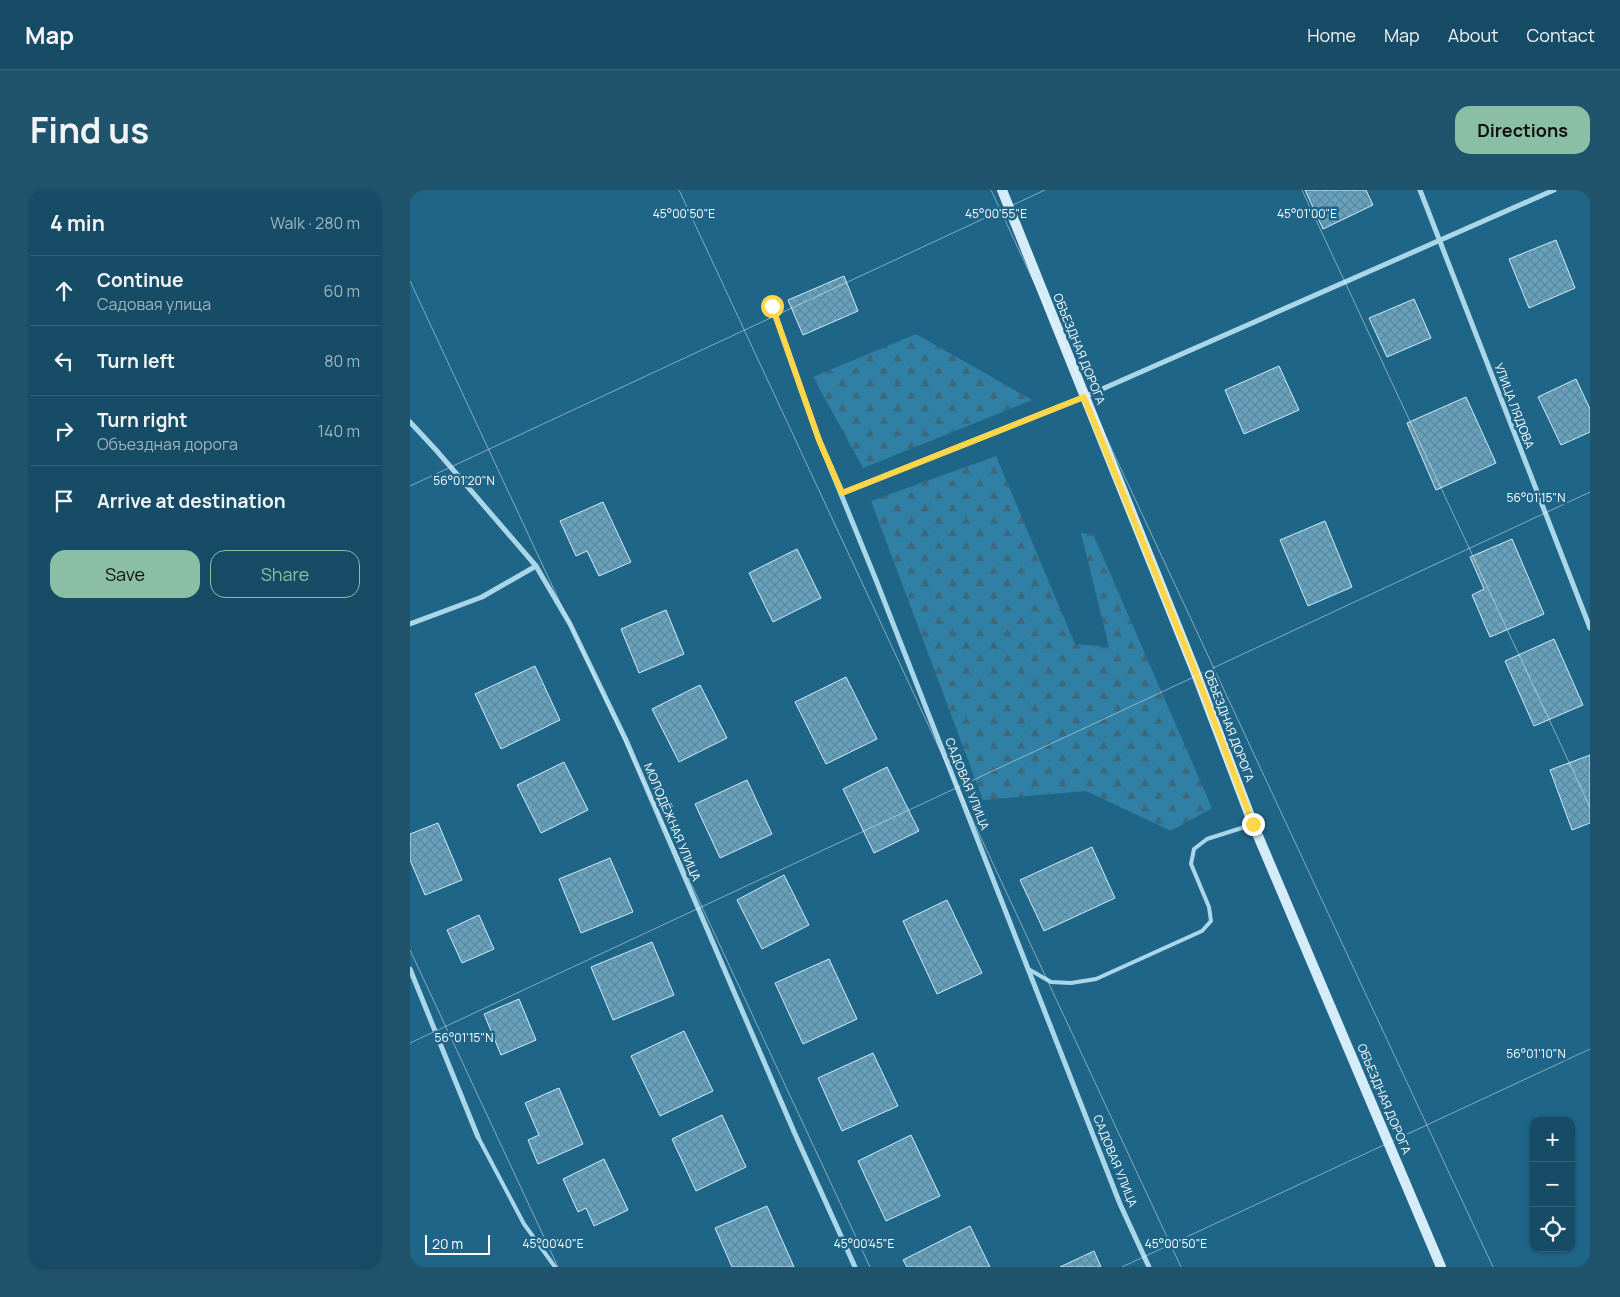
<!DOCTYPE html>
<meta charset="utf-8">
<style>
body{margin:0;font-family:Manrope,sans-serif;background:#20536c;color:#f1f3f6}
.controls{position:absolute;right:15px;bottom:15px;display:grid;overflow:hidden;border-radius:10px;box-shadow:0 1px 4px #0004}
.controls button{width:45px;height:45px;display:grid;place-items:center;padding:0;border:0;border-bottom:1px solid #36637a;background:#174c66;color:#f1f3f6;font:25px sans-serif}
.scale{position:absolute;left:15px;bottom:12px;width:65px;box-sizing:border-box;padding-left:5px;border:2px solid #fff;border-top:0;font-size:14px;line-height:18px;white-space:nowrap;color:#fff;-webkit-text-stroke:4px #1f6588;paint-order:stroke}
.stop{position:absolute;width:15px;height:15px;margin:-11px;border:4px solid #ffd54a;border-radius:50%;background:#fff}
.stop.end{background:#ffd54a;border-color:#fff;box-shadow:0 1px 5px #0008}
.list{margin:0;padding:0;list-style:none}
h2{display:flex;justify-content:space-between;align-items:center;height:65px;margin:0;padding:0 20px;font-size:21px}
h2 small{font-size:16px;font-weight:400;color:#9eb4bf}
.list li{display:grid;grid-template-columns:32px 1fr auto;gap:15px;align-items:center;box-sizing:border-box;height:70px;padding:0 20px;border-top:1px solid #36637a}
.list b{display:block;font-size:19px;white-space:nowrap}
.list p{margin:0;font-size:16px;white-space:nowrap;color:#9eb4bf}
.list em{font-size:16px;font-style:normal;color:#9eb4bf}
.actions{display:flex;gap:10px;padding:15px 20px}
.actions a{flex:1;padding:11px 0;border:1px solid #8abfa5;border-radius:15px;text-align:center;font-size:18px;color:#8abfa5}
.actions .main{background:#8abfa5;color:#111}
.icon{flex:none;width:28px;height:28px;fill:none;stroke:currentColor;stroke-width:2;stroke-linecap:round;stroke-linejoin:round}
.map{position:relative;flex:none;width:1180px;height:1077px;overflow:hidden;border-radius:15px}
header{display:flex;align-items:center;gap:30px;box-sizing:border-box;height:70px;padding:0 25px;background:#174c66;border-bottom:1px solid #36637a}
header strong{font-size:24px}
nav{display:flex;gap:28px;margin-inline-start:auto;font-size:18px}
.intro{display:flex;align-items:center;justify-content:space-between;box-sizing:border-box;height:120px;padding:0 30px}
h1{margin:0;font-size:35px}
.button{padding:12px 22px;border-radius:15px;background:#8abfa5;color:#111;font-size:18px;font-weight:700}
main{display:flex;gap:30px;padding:0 30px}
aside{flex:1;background:#174c66;border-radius:15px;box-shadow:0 1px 4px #0004}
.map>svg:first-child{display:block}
</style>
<header>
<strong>Map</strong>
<nav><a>Home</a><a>Map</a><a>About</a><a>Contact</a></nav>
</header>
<div class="intro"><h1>Find us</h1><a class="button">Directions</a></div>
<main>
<aside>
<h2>4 min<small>Walk · 280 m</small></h2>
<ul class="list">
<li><svg class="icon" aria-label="ahead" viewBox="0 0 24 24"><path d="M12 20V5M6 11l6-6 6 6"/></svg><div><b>Continue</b><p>Садовая улица</p></div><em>60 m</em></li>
<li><svg class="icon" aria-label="left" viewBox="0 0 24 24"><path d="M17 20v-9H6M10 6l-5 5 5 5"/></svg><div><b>Turn left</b></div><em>80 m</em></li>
<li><svg class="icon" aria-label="right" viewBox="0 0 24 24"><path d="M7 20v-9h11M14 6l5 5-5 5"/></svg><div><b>Turn right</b><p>Объездная дорога</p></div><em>140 m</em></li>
<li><svg class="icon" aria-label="arrive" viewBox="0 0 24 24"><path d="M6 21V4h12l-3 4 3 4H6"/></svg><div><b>Arrive at destination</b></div></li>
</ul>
<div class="actions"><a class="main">Save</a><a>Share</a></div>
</aside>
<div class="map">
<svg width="1180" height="1077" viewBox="0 0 1180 1077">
<defs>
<pattern id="forest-firs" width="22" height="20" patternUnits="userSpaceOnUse" patternTransform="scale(1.25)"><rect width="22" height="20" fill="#307fa4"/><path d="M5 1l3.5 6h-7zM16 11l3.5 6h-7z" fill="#3d687c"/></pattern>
<pattern id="building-cross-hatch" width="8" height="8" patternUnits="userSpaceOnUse" patternTransform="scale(1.25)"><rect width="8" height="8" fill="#65a0bc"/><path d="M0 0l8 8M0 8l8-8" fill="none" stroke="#5e879a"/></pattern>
</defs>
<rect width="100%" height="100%" fill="#1f6588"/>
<!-- forest -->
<g fill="url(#forest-firs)">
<path d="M506 144 622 210 453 278 403 187Z"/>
<path d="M586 266 665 454 699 457 671 343 683 344 802 618 761 641 676 601 573 610 461 311Z"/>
</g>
<!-- building -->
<g fill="url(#building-cross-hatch)" stroke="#ceebf8">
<path d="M895 0H956L963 15 913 39Z"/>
<path d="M1146 50 1165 98 1119 118 1099 69Z"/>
<path d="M434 86 448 121 393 145 378 110Z"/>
<path d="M1004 109 1021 148 977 167 959 128Z"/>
<path d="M869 176 889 220 834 244 815 200Z"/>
<path d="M1166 189 1180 219V242L1151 255 1128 207Z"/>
<path d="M1056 207 1086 273 1026 300 997 233Z"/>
<path d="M193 312 221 372 189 386 177 361 166 366 150 331Z"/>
<path d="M915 331 942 397 898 416 870 350Z"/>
<path d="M1102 349 1134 424 1080 447 1062 405 1074 399 1060 367Z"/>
<path d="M387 359 411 408 363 432 339 383Z"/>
<path d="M256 420 274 464 229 483 211 439Z"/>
<path d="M1144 449 1173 515 1124 536 1095 471Z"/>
<path d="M125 476 150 530 91 559 65 504Z"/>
<path d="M436 487 467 549 416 574 385 512Z"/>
<path d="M290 495 317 548 269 572 242 519Z"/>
<path d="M1180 565V633L1162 640 1140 580Z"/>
<path d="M154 572 178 620 131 643 107 595Z"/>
<path d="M477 577 509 641 464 663 433 599Z"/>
<path d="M337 590 362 644 310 668 285 614Z"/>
<path d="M28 633 52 690 15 705 0 670V644Z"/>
<path d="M682 657 705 708 634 741 610 690Z"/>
<path d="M200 668 223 722 171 743 149 689Z"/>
<path d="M374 685 399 735 352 759 327 710Z"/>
<path d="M537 710 572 783 527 804 493 731Z"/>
<path d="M69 725 84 759 52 773 37 740Z"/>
<path d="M242 752 264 805 203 830 181 777Z"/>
<path d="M419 769 447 829 393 854 365 793Z"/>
<path d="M109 809 126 850 91 865 74 824Z"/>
<path d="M274 841 303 901 250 926 221 866Z"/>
<path d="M463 863 488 916 432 941 408 888Z"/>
<path d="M149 898 173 954 128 974 118 950 129 945 115 913Z"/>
<path d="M312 925 336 977 286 1001 262 949Z"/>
<path d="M501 945 530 1006 476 1031 448 971Z"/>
<path d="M194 969 218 1020 184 1036 176 1018 168 1022 153 989Z"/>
<path d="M357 1016 384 1077H322L305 1038Z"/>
<path d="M560 1036 580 1077H497L493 1070Z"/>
<path d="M684 1061 691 1077H650Z"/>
</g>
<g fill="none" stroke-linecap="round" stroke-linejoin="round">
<!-- lane -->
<g stroke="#aad6ea" stroke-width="4">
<path d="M620 780 641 792 661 793 686 789 792 741 801 731 799 717 781 674 784 659 797 649 841 635"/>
<path d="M68 947 114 1034 145 1077"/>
</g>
<!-- street -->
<g stroke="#aad6ea" stroke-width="5">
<path d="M1010 0 1180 438"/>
<path d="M362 116 409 250 466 390 710 1014 739 1077"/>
<path d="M0 232 26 260 126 376 160 434 216 550 385 944 445 1077"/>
<path d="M432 303 674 207 1144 0"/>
<path d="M0 434 72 407 126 376"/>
<path d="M0 779 68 947"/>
</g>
<!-- secondary -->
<path stroke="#d5ecf8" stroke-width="10" d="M592 0 785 481 843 634 1031 1077"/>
</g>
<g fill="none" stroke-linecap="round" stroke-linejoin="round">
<!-- route -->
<path stroke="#ffd54a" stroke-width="6" d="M362 116 409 250 432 303 674 207 785 481 843 634"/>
</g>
<!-- ticks -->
<path fill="none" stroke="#fff" stroke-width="1" stroke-opacity="0.45" d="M269 0 771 1077M581 0 1083 1077M892 0 1180 617M0 91 460 1077M0 296 635 0M0 760 148 1077M0 853 1180 302M712 1077 1180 859"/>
<g text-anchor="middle" stroke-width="5" stroke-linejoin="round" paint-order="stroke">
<!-- street labels -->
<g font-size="12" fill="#fff" stroke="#1f6588">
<text transform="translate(669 159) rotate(68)" y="4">ОБЪЕЗДНАЯ ДОРОГА</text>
<text transform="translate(1104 216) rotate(69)" y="4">УЛИЦА ЛЯДОВА</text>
<text transform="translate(819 536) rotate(69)" y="4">ОБЪЕЗДНАЯ ДОРОГА</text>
<text transform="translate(557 594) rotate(68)" y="4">САДОВАЯ УЛИЦА</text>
<text transform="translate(262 632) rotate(67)" y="4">МОЛОДЁЖНАЯ УЛИЦА</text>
<text transform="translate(974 909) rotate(67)" y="4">ОБЪЕЗДНАЯ ДОРОГА</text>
<text transform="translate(705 971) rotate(68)" y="4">САДОВАЯ УЛИЦА</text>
</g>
</g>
<g font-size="12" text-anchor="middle" fill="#fff" stroke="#1f6588" stroke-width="5" stroke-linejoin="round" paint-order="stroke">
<text x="586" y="28">45°00'55"E</text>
<text x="897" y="28">45°01'00"E</text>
<text x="274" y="28">45°00'50"E</text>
<text x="54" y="295">56°01'20"N</text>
<text x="1126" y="312">56°01'15"N</text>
<text x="54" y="852">56°01'15"N</text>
<text x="1126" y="868">56°01'10"N</text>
<text x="143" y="1058">45°00'40"E</text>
<text x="454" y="1058">45°00'45"E</text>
<text x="766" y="1058">45°00'50"E</text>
</g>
</svg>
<div class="controls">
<button>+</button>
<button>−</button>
<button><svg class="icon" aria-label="locate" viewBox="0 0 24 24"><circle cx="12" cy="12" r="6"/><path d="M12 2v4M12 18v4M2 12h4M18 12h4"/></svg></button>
</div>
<div class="scale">20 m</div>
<div class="stop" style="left:362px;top:116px"></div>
<div class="stop end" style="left:843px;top:634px"></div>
</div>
</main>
